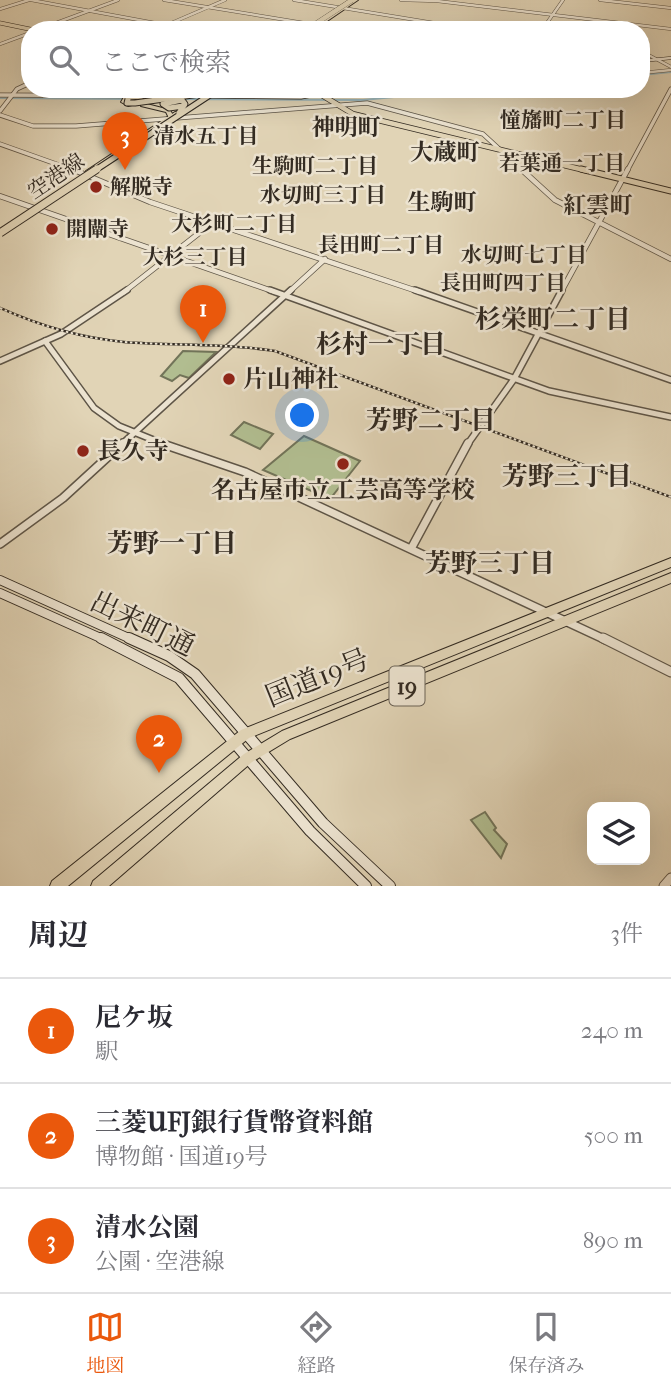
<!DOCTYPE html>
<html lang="ja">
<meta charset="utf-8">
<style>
body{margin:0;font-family:"IM FELL French Canon","Noto Serif JP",serif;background:#f2f2f3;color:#2b2b33}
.controls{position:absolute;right:21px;bottom:21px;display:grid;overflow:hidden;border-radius:14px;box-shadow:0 7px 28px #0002}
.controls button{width:63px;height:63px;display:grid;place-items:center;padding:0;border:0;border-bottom:2px solid #e1e1e2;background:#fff;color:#2b2b33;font:35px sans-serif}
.you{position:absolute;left:303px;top:416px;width:24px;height:24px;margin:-18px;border:5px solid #fff;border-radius:50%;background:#1a73e8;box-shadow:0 0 0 10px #1a73e833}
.badge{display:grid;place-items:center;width:46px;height:46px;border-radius:50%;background:#ea580c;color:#fff;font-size:23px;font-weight:700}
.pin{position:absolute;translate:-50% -58px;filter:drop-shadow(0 2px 4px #0008)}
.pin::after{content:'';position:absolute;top:37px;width:24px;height:21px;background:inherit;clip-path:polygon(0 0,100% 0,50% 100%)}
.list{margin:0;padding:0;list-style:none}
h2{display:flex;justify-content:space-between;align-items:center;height:91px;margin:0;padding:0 28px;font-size:30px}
h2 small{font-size:23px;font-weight:400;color:#7c7c81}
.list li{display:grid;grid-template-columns:46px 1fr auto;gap:21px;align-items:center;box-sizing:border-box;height:105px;padding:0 28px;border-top:2px solid #e1e1e2}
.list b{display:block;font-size:26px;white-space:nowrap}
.list p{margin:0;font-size:23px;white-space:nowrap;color:#7c7c81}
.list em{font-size:23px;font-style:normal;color:#7c7c81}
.icon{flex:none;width:38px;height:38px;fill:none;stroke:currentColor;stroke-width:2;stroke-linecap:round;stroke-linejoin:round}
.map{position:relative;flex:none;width:671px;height:886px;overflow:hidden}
.search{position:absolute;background:#fff;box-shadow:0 7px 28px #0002;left:21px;right:21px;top:21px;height:77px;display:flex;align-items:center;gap:18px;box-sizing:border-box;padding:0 24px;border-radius:28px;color:#7c7c81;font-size:26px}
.sheet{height:406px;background:#fff}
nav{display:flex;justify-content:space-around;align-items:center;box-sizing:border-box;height:98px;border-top:2px solid #e1e1e2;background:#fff;font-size:19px;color:#7c7c81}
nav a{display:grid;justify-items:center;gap:4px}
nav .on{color:#ea580c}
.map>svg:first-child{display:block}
</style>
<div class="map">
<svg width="671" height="886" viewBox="0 0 671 886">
<rect width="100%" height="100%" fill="#e1d4b6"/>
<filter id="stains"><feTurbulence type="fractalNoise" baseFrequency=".00286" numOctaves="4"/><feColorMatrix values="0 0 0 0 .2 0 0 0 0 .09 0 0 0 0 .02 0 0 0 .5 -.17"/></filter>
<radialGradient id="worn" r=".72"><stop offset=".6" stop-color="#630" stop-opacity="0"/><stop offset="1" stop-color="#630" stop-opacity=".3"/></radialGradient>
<!-- green -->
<g fill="#b1bd90" stroke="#727459" stroke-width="2">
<path d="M183 351 216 352 189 378 180 375 172 381 161 376Z"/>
<path d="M244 422 273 434 260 449 231 435Z"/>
<path d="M304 436 360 461 330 499 263 470Z"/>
<path d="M485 812 496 828 494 830 507 844 501 858 471 820Z"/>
</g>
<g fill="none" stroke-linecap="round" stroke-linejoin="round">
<!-- river -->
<g fill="#9ab5ba" fill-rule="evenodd">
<path d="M671 71V73L641 76V74Z"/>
<path d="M467 89H487L363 101 176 100 174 99 176 98 363 99Z"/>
<path d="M0 97 134 98 136 99 134 100 0 99Z"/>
</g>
<defs>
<g id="tertiary-far5">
<path d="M31 0 193 30"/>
<path d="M164 0 347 30"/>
<path d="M294 0 477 30"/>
<path d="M401 0 437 1 671 29"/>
<path d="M600 0 671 8"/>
<path d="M0 9 29 0"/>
<path d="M37 30 118 0"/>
<path d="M155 30 225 0"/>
<path d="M542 30 563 0"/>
<path d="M0 44 30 33"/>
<path d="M641 51 671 67"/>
<path d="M641 73 671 70"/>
</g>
<g id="tertiary-far4">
<path d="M0 95 174 96"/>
<path d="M0 111 17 89 30 83"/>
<path d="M0 115 33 126H76L367 103 483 134 523 171"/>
<path d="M0 144 76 171"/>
<path d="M627 171 671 89"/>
</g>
<g id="tertiary-far3">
<path d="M72 169 150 202 420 292"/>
<path d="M521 169 555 200 671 259"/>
<path d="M0 196 275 292"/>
<path d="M124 292 212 223"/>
<path d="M289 292 325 259"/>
<path d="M561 292 628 169"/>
</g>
<g id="tertiary-far2">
<path d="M270 290 549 391 671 417"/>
<path d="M415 290 671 380"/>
<path d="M45 341 94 408 119 426 166 445"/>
<path d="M0 361 61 334 127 290"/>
<path d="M121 445 291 290"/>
<path d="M467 445 514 379 562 290"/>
</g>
<g id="tertiary-far1">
<path d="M160 443 245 472 606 640"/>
<path d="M0 544 63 498 123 443"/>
<path d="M412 547 468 443"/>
</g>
<g id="tertiary">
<path d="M603 638 671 672"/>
<path d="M664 886 671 878"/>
</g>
<path id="secondary-far3" d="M641 61 671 58"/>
<path id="secondary-far2" d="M211 96 301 97 343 89"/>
<g id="secondary-far1">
<path d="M0 580 133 640"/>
<path d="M0 593 105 640"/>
</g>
<g id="secondary">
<path d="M101 638 179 678 310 831 366 886"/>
<path d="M129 638 169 656 195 674 323 823 390 886"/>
</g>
<path id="primary-far2" d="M0 23 34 30"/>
<path id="primary-far1" d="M302 89 320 94 353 114 588 171"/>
<path id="primary" d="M581 169 671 191"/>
<g id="trunk">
<path d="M354 0H358L314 30H309Z"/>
<path d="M175 112 179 113 91 172 86 171Z"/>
<path d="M671 558V567L249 738 68 886H50L52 881 241 730Z"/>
<path d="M671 573V583L290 739 252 762 109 886H91L93 881 244 754 282 731Z"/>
</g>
<g id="motorway">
<path d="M94 93 127 95 129 96V97L137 95 147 101 128 106 121 102 124 97 92 95ZM136 99 139 100 127 101V100Z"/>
<path d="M143 103 170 110 174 117 169 118 166 112 141 106V104Z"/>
</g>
</defs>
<!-- tertiary-far5 casing -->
<use href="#tertiary-far5" stroke="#5e5547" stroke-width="3.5"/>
<!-- tertiary-far4 casing -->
<use href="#tertiary-far4" stroke="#5e5547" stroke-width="5"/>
<!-- tertiary-far3 casing -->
<use href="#tertiary-far3" stroke="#5e5547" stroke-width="6"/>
<!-- tertiary-far2 casing -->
<use href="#tertiary-far2" stroke="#5e5547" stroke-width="8"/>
<!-- tertiary-far1 casing -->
<use href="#tertiary-far1" stroke="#5e5547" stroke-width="10"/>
<!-- tertiary casing -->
<use href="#tertiary" stroke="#5e5547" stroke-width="11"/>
<!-- secondary-far3 casing -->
<use href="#secondary-far3" stroke="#332b22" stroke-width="3.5"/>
<!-- secondary-far2 casing -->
<use href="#secondary-far2" stroke="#332b22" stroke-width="5"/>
<!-- secondary-far1 casing -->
<use href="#secondary-far1" stroke="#332b22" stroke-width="10"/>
<!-- secondary casing -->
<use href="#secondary" stroke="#332b22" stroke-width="12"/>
<!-- primary-far2 casing -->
<use href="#primary-far2" stroke="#332b22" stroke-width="4.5"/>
<!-- primary-far1 casing -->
<use href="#primary-far1" stroke="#332b22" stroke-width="6"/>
<!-- primary casing -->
<use href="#primary" stroke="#332b22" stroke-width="7"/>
<!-- trunk casing -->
<use href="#trunk" stroke="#332b22" stroke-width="2"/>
<!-- motorway casing -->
<use href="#motorway" stroke="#332b22" stroke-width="2"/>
<!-- tertiary-far5 -->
<use href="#tertiary-far5" stroke="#ece3d0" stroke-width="2.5"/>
<!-- tertiary-far4 -->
<use href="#tertiary-far4" stroke="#ece3d0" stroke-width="3.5"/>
<!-- tertiary-far3 -->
<use href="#tertiary-far3" stroke="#ece3d0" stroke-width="4.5"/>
<!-- tertiary-far2 -->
<use href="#tertiary-far2" stroke="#ece3d0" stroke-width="5"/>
<!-- tertiary-far1 -->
<use href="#tertiary-far1" stroke="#ece3d0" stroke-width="7"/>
<!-- tertiary -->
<use href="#tertiary" stroke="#ece3d0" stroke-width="9"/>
<!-- secondary-far3 -->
<use href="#secondary-far3" stroke="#ece3d0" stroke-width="2.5"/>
<!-- secondary-far2 -->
<use href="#secondary-far2" stroke="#ece3d0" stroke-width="3.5"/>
<!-- secondary-far1 -->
<use href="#secondary-far1" stroke="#ece3d0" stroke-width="8"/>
<!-- secondary -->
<use href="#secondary" stroke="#ece3d0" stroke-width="10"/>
<!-- primary-far2 -->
<use href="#primary-far2" stroke="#e1d4b6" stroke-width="3.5"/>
<!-- primary-far1 -->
<use href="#primary-far1" stroke="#e1d4b6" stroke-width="4.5"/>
<!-- primary -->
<use href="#primary" stroke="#e1d4b6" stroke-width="5"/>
<!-- trunk -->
<use href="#trunk" fill="#e1d4b6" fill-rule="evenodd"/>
<!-- motorway -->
<use href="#motorway" fill="#e1d4b6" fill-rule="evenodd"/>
<defs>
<path id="rail" d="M0 308C40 326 81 338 124 342 175 346 225 343 275 351L671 497"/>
</defs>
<!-- rail casing -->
<use href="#rail" stroke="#332b22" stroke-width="2.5"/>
<!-- rail -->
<use href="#rail" stroke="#ece3d0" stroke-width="2" stroke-dasharray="2.5" stroke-linecap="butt"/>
<defs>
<path id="motorway-bridge-far2" d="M306 30 352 0"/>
<g id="motorway-bridge-far1">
<path d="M128 99 127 103H135L207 93"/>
<path d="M179 113 185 104 182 100 163 104 169 108 183 106"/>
<path d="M94 171 219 89"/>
</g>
<path id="motorway-bridge" d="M0 233 97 169"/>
</defs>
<!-- motorway-bridge-far2 casing -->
<use href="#motorway-bridge-far2" stroke="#332b22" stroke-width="5" stroke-linecap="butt"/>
<!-- motorway-bridge-far1 casing -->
<use href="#motorway-bridge-far1" stroke="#332b22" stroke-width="7" stroke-linecap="butt"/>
<!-- motorway-bridge casing -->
<use href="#motorway-bridge" stroke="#332b22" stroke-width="9" stroke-linecap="butt"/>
<!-- motorway-bridge-far2 -->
<use href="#motorway-bridge-far2" stroke="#e1d4b6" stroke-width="4.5"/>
<!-- motorway-bridge-far1 -->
<use href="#motorway-bridge-far1" stroke="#e1d4b6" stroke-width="5"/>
<!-- motorway-bridge -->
<use href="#motorway-bridge" stroke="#e1d4b6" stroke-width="7"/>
</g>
<!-- markers -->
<g fill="#8f2418" stroke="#ece3d0" stroke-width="2.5">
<circle cx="96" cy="187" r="7"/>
<circle cx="52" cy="229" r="7"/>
<circle cx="229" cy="379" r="7"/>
<circle cx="83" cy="451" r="7"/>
<circle cx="343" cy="464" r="7"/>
</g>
<g text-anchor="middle" stroke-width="5" stroke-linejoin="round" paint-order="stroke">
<!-- far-neighbourhood labels -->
<g font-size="21" font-weight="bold" fill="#332b22" stroke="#ece3d0">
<text x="563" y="127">憧旛町二丁目</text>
<text x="206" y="143">清水五丁目</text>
<text x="562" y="170">若葉通一丁目</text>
<text x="315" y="173">生駒町二丁目</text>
<text x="323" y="202">水切町三丁目</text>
<text x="234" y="231">大杉町二丁目</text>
<text x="381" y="252">長田町二丁目</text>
<text x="524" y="262">水切町七丁目</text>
<text x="195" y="264">大杉三丁目</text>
<text x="503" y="290">長田町四丁目</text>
</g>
<!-- far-street labels -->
<g font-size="21" fill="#332b22" stroke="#ece3d0">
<text transform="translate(56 176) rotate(-34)" y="7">空港線</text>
</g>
<!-- far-poi labels -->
<g font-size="21" font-weight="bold" fill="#332b22" stroke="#ece3d0" text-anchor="start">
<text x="110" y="194">解脱寺</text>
<text x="66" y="236">開闡寺</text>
</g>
<!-- far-quarter labels -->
<g font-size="23" font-weight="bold" fill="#332b22" stroke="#ece3d0">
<text x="346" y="135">神明町</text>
<text x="445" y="160">大蔵町</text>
<text x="442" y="210">生駒町</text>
<text x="598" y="213">紅雲町</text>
</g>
<!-- shield labels -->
<rect fill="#ece3d0" stroke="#6a6256" stroke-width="2" x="389.5" y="666.5" width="35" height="39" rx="5"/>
<g font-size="23" font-weight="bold" fill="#332b22">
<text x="407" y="694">19</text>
</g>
<!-- poi labels -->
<g font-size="24" font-weight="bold" fill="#332b22" stroke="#ece3d0" text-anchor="start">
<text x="243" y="387">片山神社</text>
<text x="97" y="459">長久寺</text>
<text x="343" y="498" text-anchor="middle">名古屋市立工芸高等学校</text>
</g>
<!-- neighbourhood labels -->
<g font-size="26" font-weight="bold" fill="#332b22" stroke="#ece3d0">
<text x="553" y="328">杉栄町二丁目</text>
<text x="381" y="353">杉村一丁目</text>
<text x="431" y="429">芳野二丁目</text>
<text x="567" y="485">芳野三丁目</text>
<text x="172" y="552">芳野一丁目</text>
<text x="490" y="572">芳野三丁目</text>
</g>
<!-- near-street labels -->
<g font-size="28" fill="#332b22" stroke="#ece3d0">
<text transform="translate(143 623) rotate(26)" y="10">出来町通</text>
<text transform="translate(317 677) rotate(-22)" y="10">国道19号</text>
</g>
</g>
<rect width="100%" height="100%" filter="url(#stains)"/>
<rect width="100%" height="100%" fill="url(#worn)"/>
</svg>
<div class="controls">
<button><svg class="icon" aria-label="layers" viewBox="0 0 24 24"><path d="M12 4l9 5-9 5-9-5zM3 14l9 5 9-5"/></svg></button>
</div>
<div class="you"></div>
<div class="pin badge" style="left:203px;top:343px">1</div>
<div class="pin badge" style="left:159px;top:773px">2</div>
<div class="pin badge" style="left:125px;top:170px">3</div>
<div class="search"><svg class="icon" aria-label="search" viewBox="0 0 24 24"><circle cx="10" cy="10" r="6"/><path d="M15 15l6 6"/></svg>ここで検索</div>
</div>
<section class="sheet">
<h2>周辺<small>3件</small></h2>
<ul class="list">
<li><span class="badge">1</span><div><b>尼ケ坂</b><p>駅</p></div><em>240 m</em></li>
<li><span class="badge">2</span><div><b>三菱UFJ銀行貨幣資料館</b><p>博物館 · 国道19号</p></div><em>500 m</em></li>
<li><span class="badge">3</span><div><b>清水公園</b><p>公園 · 空港線</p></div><em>890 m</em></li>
</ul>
</section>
<nav>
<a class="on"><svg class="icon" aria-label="map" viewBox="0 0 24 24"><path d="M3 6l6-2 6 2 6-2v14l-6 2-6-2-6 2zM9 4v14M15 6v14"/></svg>地図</a>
<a><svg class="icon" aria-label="directions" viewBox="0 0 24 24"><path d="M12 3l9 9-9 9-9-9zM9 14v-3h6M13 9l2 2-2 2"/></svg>経路</a>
<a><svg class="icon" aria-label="saved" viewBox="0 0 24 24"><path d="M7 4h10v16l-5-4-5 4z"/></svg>保存済み</a>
</nav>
